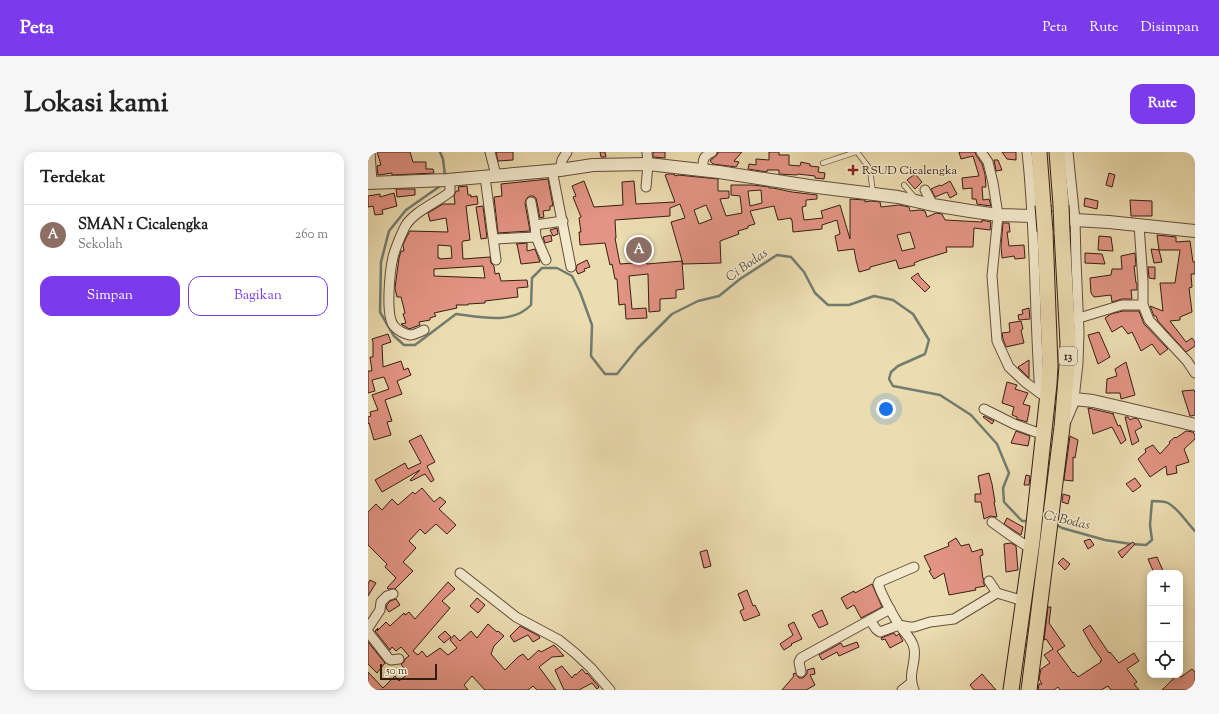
<!DOCTYPE html>
<html lang="id">
<meta charset="utf-8">
<style>
body{margin:0;font-family:"Sorts Mill Goudy",serif;background:#f6f6f6;color:#222}
.controls{position:absolute;right:12px;bottom:12px;display:grid;overflow:hidden;border-radius:8px;box-shadow:0 2px 10px #0003}
.controls button{width:36px;height:36px;display:grid;place-items:center;padding:0;border:0;border-bottom:1px solid #e0e0e0;background:#fff;color:#222;font:20px sans-serif}
.scale{position:absolute;left:12px;bottom:10px;width:57px;box-sizing:border-box;padding-left:4px;border:2px solid #361d14;border-top:0;font-size:11px;line-height:14px;white-space:nowrap;color:#361d14;-webkit-text-stroke:3px #f3e9cc;paint-order:stroke}
.you{position:absolute;left:518px;top:257px;width:14px;height:14px;margin:-10px;border:3px solid #fff;border-radius:50%;background:#1a73e8;box-shadow:0 0 0 6px #1a73e833}
.badge{display:grid;place-items:center;width:26px;height:26px;border-radius:50%;background:#7c3aed;color:#fff;font-size:13px;font-weight:700}
.pin{position:absolute;translate:-50% -50%;border:2px solid #fff;box-shadow:0 1px 4px #0006}
.list{margin:0;padding:0;list-style:none}
h2{display:flex;justify-content:space-between;align-items:center;height:52px;margin:0;padding:0 16px;font-size:17px}
h2 small{font-size:13px;font-weight:400;color:#767676}
.list li{display:grid;grid-template-columns:26px 1fr auto;gap:12px;align-items:center;box-sizing:border-box;height:60px;padding:0 16px;border-top:1px solid #e0e0e0}
.list b{display:block;font-size:15px;white-space:nowrap}
.list p{margin:0;font-size:13px;white-space:nowrap;color:#767676}
.list em{font-size:13px;font-style:normal;color:#767676}
.actions{display:flex;gap:8px;padding:12px 16px}
.actions a{flex:1;padding:9px 0;border:1px solid #7c3aed;border-radius:12px;text-align:center;font-size:14px;color:#7c3aed}
.actions .main{background:#7c3aed;color:#fff}
.icon{flex:none;width:22px;height:22px;fill:none;stroke:currentColor;stroke-width:2;stroke-linecap:round;stroke-linejoin:round}
.map{position:relative;flex:none;width:827px;height:538px;overflow:hidden;border-radius:12px}
header{display:flex;align-items:center;gap:24px;box-sizing:border-box;height:56px;padding:0 20px;background:#7c3aed;color:#fff}
header strong{font-size:19px}
nav{display:flex;gap:22px;margin-inline-start:auto;font-size:14px}
.intro{display:flex;align-items:center;justify-content:space-between;box-sizing:border-box;height:96px;padding:0 24px}
h1{margin:0;font-size:28px}
.button{padding:10px 18px;border-radius:12px;background:#7c3aed;color:#fff;font-size:14px;font-weight:700}
main{display:flex;gap:24px;padding:0 24px}
aside{flex:1;background:#fff;border-radius:12px;box-shadow:0 2px 10px #0003}
.map>svg:first-child{display:block}
</style>
<header>
<strong>Peta</strong>
<nav><a>Peta</a><a>Rute</a><a>Disimpan</a></nav>
</header>
<div class="intro"><h1>Lokasi kami</h1><a class="button">Rute</a></div>
<main>
<aside>
<h2>Terdekat<small></small></h2>
<ul class="list">
<li><span class="badge" style="background:#8d6e63">A</span><div><b>SMAN 1 Cicalengka</b><p>Sekolah</p></div><em>260 m</em></li>
</ul>
<div class="actions"><a class="main">Simpan</a><a>Bagikan</a></div>
</aside>
<div class="map">
<svg width="827" height="538" viewBox="0 0 827 538">
<rect width="100%" height="100%" fill="#ecddb1"/>
<filter id="stains"><feTurbulence type="fractalNoise" baseFrequency=".005" numOctaves="4"/><feColorMatrix values="0 0 0 0 .2 0 0 0 0 .09 0 0 0 0 .02 0 0 0 .5 -.17"/></filter>
<radialGradient id="worn" r=".72"><stop offset=".6" stop-color="#630" stop-opacity="0"/><stop offset="1" stop-color="#630" stop-opacity=".3"/></radialGradient>
<g fill="none" stroke-linecap="round" stroke-linejoin="round">
<!-- stream -->
<g stroke="#717c70" stroke-width="2.5">
<path d="M72 0 75 7 77 24"/>
<path d="M75 32 38 58 21 79 13 110 12 160 26 184 36 193H47L88 162C112 165 144 173 163 153L164 126 174 116H189L204 124 212 140 224 173 223 204 237 222H249L270 196 304 162 330 149 351 144 372 127 409 103 423 105 436 120 447 141 460 153H481L506 144 525 148 545 162 561 188 557 202 530 214 523 220 521 227 525 234 572 243 603 263 629 292 641 321 635 336 636 350 654 369H660"/>
<path d="M687 372 694 376 737 388 763 392 778 393 784 388 782 373 784 349C789 349 796 349 800 351 811 357 818 370 827 379"/>
</g>
</g>
<!-- building -->
<g fill="#e39484" stroke="#361d14" fill-rule="evenodd">
<path d="M9 0H42L45 10H58V17H65L66 21 24 23V21L10 23 9 14 13 13Z"/>
<path d="M128 0H145V8L130 9Z"/>
<path d="M232 0H237L238 5H233Z"/>
<path d="M285 0H297V6L285 5Z"/>
<path d="M350 0H374L366 9 371 10 368 15 345 12 342 9 349 3Z"/>
<path d="M401 0H411V3H421V13L432 14 433 10 442 12V14L451 15 450 20 457 21 456 27 447 26V24L430 22 429 23 411 22V18H399V20L380 17 381 12 388 13V7L401 8Z"/>
<path d="M591 0H607L608 3 614 12 617 22 618 35H614L615 48 621 47 623 54 609 52 608 47H604V36L595 37 594 26 611 24 605 4 593 7Z"/>
<path d="M634 0H648V8L639 7Z"/>
<path d="M626 8H630L634 18 628 19Z"/>
<path d="M741 21 747 23 744 35 738 33Z"/>
<path d="M300 22H306L307 24 310 23 350 27V39H361V46L352 47 358 64 374 61 372 44 363 43V33H384L401 35V36H405L424 40 449 43V47L438 48V54L434 55 436 68 455 66 453 59 472 53 482 87V47L497 48V50L503 49 512 50 513 55 531 53 541 55 542 59 552 58 557 59 559 65 568 61 574 62 577 68 614 70V68L623 70 622 78 606 76 605 95H578L579 100 553 108 546 111 547 113 531 117 528 108 502 115V117L491 120 488 108 486 97 470 99 467 84 472 82 469 68 454 73V77L425 80 424 68H423V66L410 68 406 54 382 59 387 72 380 74V76L370 79 371 82 352 89 353 111 315 112 303 70 317 66 312 52 302 56V64L247 68 248 86H247L252 112 278 110 279 112 314 109 316 137 308 138V146L292 147V159L281 160 280 122 261 124 264 157 278 156 279 166 258 167 257 152 251 153 249 127H247L244 112 242 113 237 91 212 93 211 80H213L211 66 213 65 205 45 208 44 204 34 216 29 226 55 255 53 254 30 266 29 268 52 307 50 297 23ZM393 38 394 51 382 54 380 39ZM338 53 344 67 331 72 326 58ZM542 80 547 96 534 99 529 83Z"/>
<path d="M547 22 554 30 547 37 539 28Z"/>
<path d="M180 27 185 54H182V58L175 59 176 65 172 66 168 46 165 44H162L159 46 157 51 162 79 130 81 126 45 134 44 133 32Z"/>
<path d="M582 29 589 42 582 46 579 40 567 45 563 37 572 33 573 34Z"/>
<path d="M99 34 100 43H103V45L109 44 110 52 98 54 102 88 95 89 94 91 95 107 122 105 123 111 126 114 127 122 131 121 133 129 159 128 160 135 149 136 150 145 117 149V151L100 152V153H88L89 156 66 161 68 164 62 166V168L51 170 52 173 41 177 38 175 33 172 38 171 35 162 37 161 33 145H29L27 136 31 106 33 99H36L35 93 38 86 42 79 80 80 78 66 62 69 60 61 75 52H87L86 44 88 39H91L90 35ZM70 93 83 94 84 106 72 107V106H70ZM115 114 117 126 66 124V117Z"/>
<path d="M28 37H47V43L29 45Z"/>
<path d="M26 41 29 54 14 58 15 62 7 63 5 54 0 55V44L12 42V45Z"/>
<path d="M717 46 730 49 729 57 716 54Z"/>
<path d="M762 48 784 49V64H763Z"/>
<path d="M115 54 119 86 113 87 108 55Z"/>
<path d="M635 71H641L642 80H639L641 94 656 93 657 106 647 107 646 104 634 106 633 94Z"/>
<path d="M189 76 190 82 185 84 182 78Z"/>
<path d="M183 83 184 89 177 91 175 85Z"/>
<path d="M789 83 808 85V90L822 89 825 110H827V122H823L824 135 821 136 824 160 812 165V168L802 169 818 190 824 186 827 190V194L818 200 790 169 788 164H786L782 154 795 159 792 131H807L812 98H791Z"/>
<path d="M731 84 743 85 745 99 730 98Z"/>
<path d="M159 91V99L167 97 172 110 153 112 149 92H148Z"/>
<path d="M783 97 791 98 794 110 786 111Z"/>
<path d="M717 101 734 102 737 112 717 111Z"/>
<path d="M767 101 768 114H766L768 131H769V138H763L764 147H754L744 150 743 143 726 145 723 141 722 126 743 123 744 117H754L753 104Z"/>
<path d="M219 108 222 115 216 117 217 119 210 122 208 118 209 113Z"/>
<path d="M780 115H787V127L781 126Z"/>
<path d="M550 121 552 125 562 135 557 140 543 126Z"/>
<path d="M661 156 662 167 651 168 650 163 655 162 654 158Z"/>
<path d="M755 159H771L776 172 800 197 792 203 784 192 773 199 764 180 760 182 754 174 744 180 737 166 743 162Z"/>
<path d="M653 169 655 177 653 178 656 191 638 195 635 187 634 181 642 180 641 171Z"/>
<path d="M731 180 742 205 730 212 720 183Z"/>
<path d="M20 182 23 190 14 193 15 215 33 209 36 218 40 216 43 223 29 229 34 242 17 248 24 269 19 270 23 283 6 288 1 271 0 272V265L3 264 2 260 10 258 4 243 21 237 16 225 4 228 7 239 0 241V219H4L2 205H5V190L4 187Z"/>
<path d="M661 208V226L650 215Z"/>
<path d="M758 210 767 243 753 247 752 241H738L739 227 749 224 747 217Z"/>
<path d="M639 230 649 233 647 237 660 241 655 252 662 254 659 270 649 267V265L644 263 646 255 634 251Z"/>
<path d="M826 238 827 241V263L823 264H822L814 239Z"/>
<path d="M720 256 746 262H745L750 274 752 273 758 288 753 292 744 275 725 282Z"/>
<path d="M616 264 626 269 624 272 615 265Z"/>
<path d="M757 265H760L762 268 766 266 770 267 774 275 767 279 771 289 764 293Z"/>
<path d="M648 279 662 284 660 294 643 291Z"/>
<path d="M818 279 825 280 827 283V287L816 297 821 310 808 314 809 321 799 323 798 314 782 325 770 307 778 300 777 297 785 293 792 302 802 291 801 290 807 285 808 286Z"/>
<path d="M53 283 67 310 59 314 66 328 63 330 57 322 43 329 42 328 52 318 14 340 7 328 37 311 40 317 53 311 41 289Z"/>
<path d="M702 284 710 288 707 306 705 305V329L696 328Z"/>
<path d="M621 321 624 332 627 350H626L629 365 622 364 616 367 613 350H607V342H613L610 324Z"/>
<path d="M658 323 662 324 661 333H656Z"/>
<path d="M767 326 773 334 765 340 758 332Z"/>
<path d="M54 336 66 350 72 345 78 350 71 357 88 373 79 382 68 372 57 382 52 377 41 389 48 396 35 410 45 419 27 437H20L19 436 28 426 17 415 19 412 0 393V360L8 352 14 358 24 347 30 353 45 340 47 342Z"/>
<path d="M695 342 702 344 700 352 694 350Z"/>
<path d="M639 366 655 375 653 383 636 372Z"/>
<path d="M588 386 593 394 601 392 604 400 614 397 615 403 612 404 615 427H616L615 430 617 434 607 436 608 438 581 443 576 421 566 427 561 419 563 418 556 404 581 394 580 391Z"/>
<path d="M722 387 726 393 720 397 716 389Z"/>
<path d="M765 390 767 392 754 406 750 400Z"/>
<path d="M643 391 648 394 650 418 638 420 636 392Z"/>
<path d="M339 398 343 414 336 416 332 400Z"/>
<path d="M789 405 796 421H786L780 407Z"/>
<path d="M695 406 702 412 697 418 690 411Z"/>
<path d="M2 428 8 431 0 444V432Z"/>
<path d="M80 430 87 437 74 449 82 456 45 499 50 503 54 499 59 505 72 496 80 503 89 496 82 488 86 483 92 489 103 479 109 486 120 472 129 480 130 479 136 484 126 494 123 502 137 518 150 505 155 502 160 508 171 498 173 500 186 493 196 504 184 505 171 515 188 538H169L165 534 160 538H117L104 524 96 533 100 538H0V520L15 536 27 524 31 529 40 522 33 512 36 510 37 507 41 504 33 495 28 499 24 495 22 498 7 479 10 476 9 479 18 470 22 474 36 461 37 463 41 460 47 467Z"/>
<path d="M504 432 514 455 493 466 486 453 479 457 473 446 486 439 487 441Z"/>
<path d="M379 438 385 454 387 453 392 463 376 469 372 459 376 457 370 442Z"/>
<path d="M109 446 117 453 110 461 102 454Z"/>
<path d="M28 447 32 453 21 460 18 456 19 453 22 449Z"/>
<path d="M680 455H683L681 471 697 494 689 499 705 521 706 520 710 525 733 510 732 509 734 508 724 494 715 478 722 473 741 501 742 500 751 511 766 501 771 509 759 517 769 530 766 532 771 538H743L740 534 733 538H692L690 535 686 538H670L671 532H674L671 527 673 517 682 511 676 503 685 497 678 487 676 488Z"/>
<path d="M454 458 460 472 451 476 444 463Z"/>
<path d="M426 470 434 487 423 492 424 493 416 498 412 492 425 483 420 473Z"/>
<path d="M152 474 171 484 172 486 165 490 160 483 146 490 142 484Z"/>
<path d="M77 479 83 485 76 491 70 485Z"/>
<path d="M526 481 528 484 531 482 535 489 522 496 517 487 514 488 513 486Z"/>
<path d="M0 490 17 511 9 521 0 512Z"/>
<path d="M489 490 491 495 471 504 469 500 454 508 451 503 473 491 475 495Z"/>
<path d="M194 514 204 526 207 522 208 523 214 517 218 522 219 521 231 535 229 537 224 531 211 538H196L187 518Z"/>
<path d="M446 516 447 522 442 523 447 533 438 538H414L426 524 425 522 427 521 431 526H435L439 522V518Z"/>
<path d="M824 517 827 520V538H794L809 523 813 525Z"/>
<path d="M614 522 628 538H606L602 533Z"/>
</g>
<g fill="none" stroke-linecap="round" stroke-linejoin="round">
<defs>
<g id="service">
<path d="M489 0 502 17 505 42"/>
<path d="M455 11 488 0"/>
<path d="M536 33 547 46"/>
</g>
<g id="minor">
<path d="M2 0 4 30"/>
<path d="M122 0 128 23"/>
<path d="M613 0 620 10 625 31 630 63 624 124 629 189 641 215 657 230 672 241"/>
<path d="M659 0C668 80 666 161 672 241L675 243"/>
<path d="M700 0 707 68 708 108 711 181 710 211 706 247"/>
<path d="M184 18 203 115"/>
<path d="M192 18 194 8 199 0"/>
<path d="M335 18C335 8 334 5 344 0"/>
<path d="M117 25 128 108"/>
<path d="M278 35 280 12 279 0"/>
<path d="M557 38 565 53"/>
<path d="M163 50 167 73"/>
<path d="M771 73 775 130V153L781 168 819 209 827 221"/>
<path d="M126 87 168 85"/>
<path d="M178 108 168 85 167 73 195 69"/>
<path d="M711 166 754 153H775"/>
<path d="M56 178C52 180 46 183 42 183 36 182 29 178 26 174 17 164 22 118 25 105 27 97 34 80 38 73 47 59 68 51 82 40V27"/>
<path d="M616 257 646 272 676 283"/>
<path d="M624 370 642 383 663 397"/>
<path d="M92 421 148 465 191 488 207 501 223 516 242 538"/>
<path d="M621 429 629 441 656 449"/>
<path d="M502 468 508 477 512 480 531 473 541 475H546L562 470 586 467 629 441"/>
<path d="M0 476 12 458 13 450 19 444 25 442"/>
<path d="M0 480 21 507 23 508 31 507"/>
<path d="M433 520 431 510 433 506 522 457"/>
<path d="M534 538 543 531"/>
<path d="M546 538C539 521 549 511 546 496 544 486 536 480 531 473 523 460 515 446 510 432L511 430 546 415"/>
</g>
<g id="tertiary">
<path d="M0 31 79 28 192 18 225 13 280 12 351 20 441 34 530 45 565 53 602 59 630 63 665 64 707 68 741 70 827 79"/>
<path d="M697 268 706 247 725 249 751 255 827 273"/>
</g>
<g id="trunk">
<path d="M671 0 675 53"/>
<path d="M689 0 693 53"/>
<path d="M643 538 664 390 681 232 682 214 677 79"/>
<path d="M661 538 694 275 699 214 700 191 694 80"/>
</g>
</defs>
<!-- service casing -->
<use href="#service" stroke="#644d3b" stroke-width="6"/>
<!-- minor casing -->
<use href="#minor" stroke="#644d3b" stroke-width="11"/>
<!-- tertiary casing -->
<use href="#tertiary" stroke="#644d3b" stroke-width="14"/>
<!-- trunk casing -->
<use href="#trunk" stroke="#361d14" stroke-width="17"/>
<!-- service -->
<use href="#service" stroke="#f3e9cc" stroke-width="4.5"/>
<!-- minor -->
<use href="#minor" stroke="#f3e9cc" stroke-width="9"/>
<!-- tertiary -->
<use href="#tertiary" stroke="#f3e9cc" stroke-width="12"/>
<!-- trunk -->
<use href="#trunk" stroke="#ecddb1" stroke-width="15"/>
<defs>
<g id="trunk-bridge">
<path d="M675 53 677 79"/>
<path d="M693 53 694 80"/>
</g>
</defs>
<!-- trunk-bridge casing -->
<use href="#trunk-bridge" stroke="#361d14" stroke-width="17" stroke-linecap="butt"/>
<!-- trunk-bridge -->
<use href="#trunk-bridge" stroke="#ecddb1" stroke-width="15"/>
</g>
<!-- markers -->
<path fill="#8f2418" stroke="#f3e9cc" stroke-width="1.5" d="M483 12h4v4h4v4h-4v4h-4v-4h-4v-4h4z"/>
<g text-anchor="middle" stroke-width="3" stroke-linejoin="round" paint-order="stroke">
<!-- shield labels -->
<rect fill="#f3e9cc" stroke="#6f5a4b" stroke-width="1" x="691" y="195" width="18" height="18" rx="3"/>
<g font-size="11" font-weight="bold" fill="#361d14">
<text x="700" y="208">13</text>
</g>
<!-- poi labels -->
<g font-size="12" fill="#361d14" stroke="#f3e9cc" text-anchor="start">
<text x="494" y="22">RSUD Cicalengka</text>
</g>
<!-- water labels -->
<g font-size="13" font-style="italic" fill="#544d42" stroke="#f3e9cc">
<text transform="translate(378 112) rotate(-35)" y="5">Ci Bodas</text>
<text transform="translate(699 367) rotate(13)" y="5">Ci Bodas</text>
</g>
</g>
<rect width="100%" height="100%" filter="url(#stains)"/>
<rect width="100%" height="100%" fill="url(#worn)"/>
</svg>
<div class="controls">
<button>+</button>
<button>−</button>
<button><svg class="icon" aria-label="locate" viewBox="0 0 24 24"><circle cx="12" cy="12" r="6"/><path d="M12 2v4M12 18v4M2 12h4M18 12h4"/></svg></button>
</div>
<div class="scale">50 m</div>
<div class="you"></div>
<div class="pin badge" style="left:271px;top:98px;background:#8d6e63">A</div>
</div>
</main>
